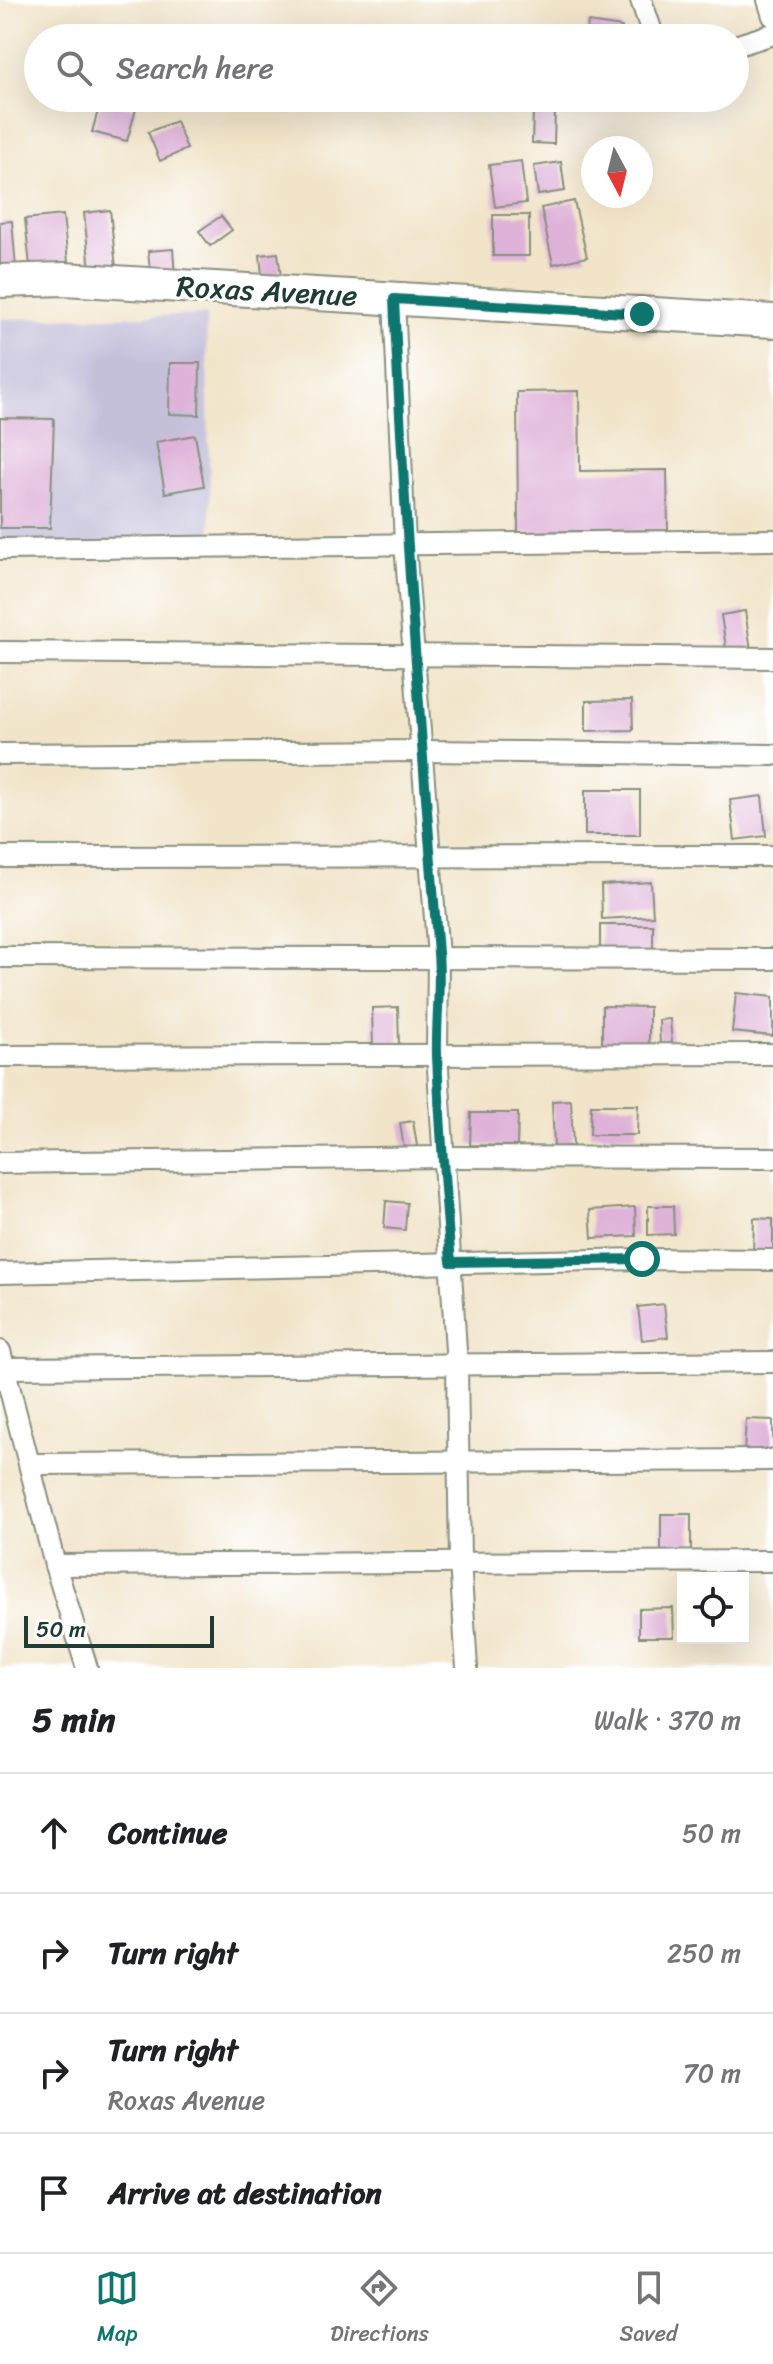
<!DOCTYPE html>
<meta charset="utf-8">
<style>
body{margin:0;font-family:Sriracha,sans-serif;background:#f2f2f2;color:#202124}
.controls{position:absolute;right:24px;bottom:24px;display:grid;overflow:hidden;border-radius:0px;box-shadow:0 8px 32px #0002}
.controls button{width:72px;height:72px;display:grid;place-items:center;padding:0;border:0;border-bottom:2px solid #e0e0e0;background:#fff;color:#202124;font:40px sans-serif}
.compass{position:absolute;left:581px;top:136px;width:72px;height:72px;border-radius:50%;background:#fff;box-shadow:0 8px 32px #0002;rotate:173deg}
.scale{position:absolute;left:24px;bottom:20px;width:190px;box-sizing:border-box;padding-left:8px;border:4px solid #1f3d34;border-top:0;font-size:22px;line-height:28px;white-space:nowrap;color:#1f3d34;-webkit-text-stroke:6px #fff;paint-order:stroke}
.stop{position:absolute;width:24px;height:24px;margin:-18px;border:6px solid #0f766e;border-radius:50%;background:#fff}
.stop.end{background:#0f766e;border-color:#fff;box-shadow:0 2px 8px #0008}
.list{margin:0;padding:0;list-style:none}
h2{display:flex;justify-content:space-between;align-items:center;height:104px;margin:0;padding:0 32px;font-size:34px}
h2 small{font-size:26px;font-weight:400;color:#757577}
.list li{display:grid;grid-template-columns:52px 1fr auto;gap:24px;align-items:center;box-sizing:border-box;height:120px;padding:0 32px;border-top:2px solid #e0e0e0}
.list b{display:block;font-size:30px;white-space:nowrap}
.list p{margin:0;font-size:26px;white-space:nowrap;color:#757577}
.list em{font-size:26px;font-style:normal;color:#757577}
.icon{flex:none;width:44px;height:44px;fill:none;stroke:currentColor;stroke-width:2;stroke-linecap:round;stroke-linejoin:round}
.map{position:relative;flex:none;width:773px;height:1668px;overflow:hidden}
.search{position:absolute;background:#fff;box-shadow:0 8px 32px #0002;left:24px;right:24px;top:24px;height:88px;display:flex;align-items:center;gap:20px;box-sizing:border-box;padding:0 28px;border-radius:44px;color:#757577;font-size:30px}
.sheet{height:584px;background:#fff}
nav{display:flex;justify-content:space-around;align-items:center;box-sizing:border-box;height:112px;border-top:2px solid #e0e0e0;background:#fff;font-size:22px;color:#757577}
nav a{display:grid;justify-items:center;gap:4px}
nav .on{color:#0f766e}
.map>svg:first-child{display:block}
</style>
<div class="map">
<svg width="773" height="1668" viewBox="0 0 773 1668">
<rect width="100%" height="100%" fill="#fff"/>
<filter id="ink" filterUnits="userSpaceOnUse"><feTurbulence type="fractalNoise" baseFrequency=".0125" numOctaves="2"/><feDisplacementMap in="SourceGraphic" scale="16" xChannelSelector="R" yChannelSelector="G"/><feConvolveMatrix kernelMatrix="1 2 1 2 8 2 1 2 1" color-interpolation-filters="sRGB"/></filter>
<filter id="wash" filterUnits="userSpaceOnUse"><feTurbulence type="fractalNoise" baseFrequency=".006" numOctaves="4" result="noise"/><feDisplacementMap in="SourceGraphic" scale="32" xChannelSelector="R" yChannelSelector="G"/><feGaussianBlur stdDeviation="1.8" result="paint"/><feColorMatrix in="noise" values="0 0 0 0 0 0 0 0 0 0 0 0 0 0 0 0 0 1.4 0 .05"/><feComposite in="paint" operator="in"/></filter>
<g filter="url(#wash)">
<rect width="100%" height="100%" fill="#f1e4c9"/>
<!-- industrial -->
<path fill="#c5c0da" d="M206 315 211 544 0 546V319Z"/>
<g id="blocks">
<!-- building -->
<g fill="#dfb3d9">
<path d="M588 22 622 27 620 38H586Z"/>
<path d="M101 100 136 109 127 141 92 132Z"/>
<path d="M533 109 555 110 554 144 532 143Z"/>
<path d="M176 121 187 149 160 161 148 132Z"/>
<path d="M521 161 526 203 495 207 489 165Z"/>
<path d="M561 162 565 191 538 195 534 166Z"/>
<path d="M574 201 587 257 553 264 541 208Z"/>
<path d="M110 210 116 268 90 270 84 213Z"/>
<path d="M63 215 68 262 30 266 25 219Z"/>
<rect x="493" y="215" width="36" height="41"/>
<path d="M221 216 232 230 210 246 199 231Z"/>
<path d="M12 221 16 268 0 269V222Z"/>
<path d="M173 249 175 277 151 279 148 251Z"/>
<path d="M278 253 282 284 263 286 260 255Z"/>
<path d="M170 363H200L199 415 169 414Z"/>
<path d="M579 391 580 471 667 470 668 530 518 532 517 392Z"/>
<path d="M0 418 54 419 50 528H0Z"/>
<path d="M195 435 204 486 165 493 156 442Z"/>
<path d="M745 611 751 650 727 654 721 615Z"/>
<path d="M632 700 633 730 586 731V701Z"/>
<rect x="585" y="790" width="55" height="45"/>
<path d="M762 796 766 836 735 840 730 800Z"/>
<path d="M651 882 653 916 602 919 601 885Z"/>
<rect x="600" y="925" width="53" height="28"/>
<path d="M736 993 773 997V1036L732 1032Z"/>
<path d="M602 1006 649 1007V1047H602Z"/>
<path d="M398 1007 399 1047 373 1048 372 1008Z"/>
<path d="M670 1019 672 1043 660 1044 659 1020Z"/>
<path d="M571 1100 573 1146 554 1147 552 1101Z"/>
<path d="M591 1105H638L637 1135H590Z"/>
<path d="M471 1113H518L517 1146 470 1145Z"/>
<path d="M413 1121 417 1146 404 1149 400 1123Z"/>
<path d="M386 1201 407 1203 405 1230 384 1228Z"/>
<path d="M648 1206H673L674 1234 648 1235Z"/>
<path d="M635 1207 636 1236 592 1238 590 1210Z"/>
<path d="M754 1218 773 1219V1255L753 1254Z"/>
<path d="M664 1304 668 1337 642 1340 638 1307Z"/>
<path d="M746 1419 773 1420V1455L744 1454Z"/>
<rect x="661" y="1514" width="30" height="37"/>
<path d="M673 1608 674 1637H639V1609Z"/>
</g>
</g>
</g>
<g filter="url(#ink)">
<use href="#blocks" fill-opacity="0" stroke="#88907e" stroke-width="2"/>
<g fill="none" stroke-linecap="round" stroke-linejoin="round">
<defs>
<g id="street">
<path d="M641 0 654 38"/>
<path d="M768 0 773 16"/>
<path d="M735 46 773 34"/>
<path d="M394 299 405 544 438 956 437 1053 457 1366 460 1561 467 1668"/>
<path d="M0 549 773 540"/>
<path d="M0 652 773 658"/>
<path d="M0 754 423 751 773 755"/>
<path d="M0 857 773 856"/>
<path d="M0 957 773 959"/>
<path d="M0 1056 773 1054"/>
<path d="M0 1163 442 1157 773 1158"/>
<path d="M0 1273 642 1259 773 1260"/>
<path d="M0 1351 55 1565 87 1668"/>
<path d="M5 1368 773 1362"/>
<path d="M31 1464 773 1460"/>
<path d="M55 1565 773 1561"/>
</g>
<path id="primary" d="M0 281 64 279 773 321"/>
</defs>
<!-- street casing -->
<use href="#street" stroke="#88907e" stroke-width="24"/>
<!-- primary casing -->
<use href="#primary" stroke="#88907e" stroke-width="36"/>
<!-- street -->
<use href="#street" stroke="#fff" stroke-width="20"/>
<!-- primary -->
<use href="#primary" stroke="#fff" stroke-width="32"/>
</g>
</g>
<g fill="none" stroke-linecap="round" stroke-linejoin="round" filter="url(#ink)">
<!-- route -->
<path stroke="#0f766e" stroke-width="10" d="M642 314 394 299C404 517 421 735 438 953 441 987 436 1022 437 1056 440 1125 445 1194 451 1262L642 1259"/>
</g>
<g text-anchor="middle" stroke-width="6" stroke-linejoin="round" paint-order="stroke">
<!-- street labels -->
<g font-size="30" fill="#1f3d34" stroke="#fff">
<text transform="translate(267 291) rotate(3)" y="10">Roxas Avenue</text>
</g>
</g>
</svg>
<div class="controls">
<button><svg class="icon" aria-label="locate" viewBox="0 0 24 24"><circle cx="12" cy="12" r="6"/><path d="M12 2v4M12 18v4M2 12h4M18 12h4"/></svg></button>
</div>
<svg class="compass" viewBox="-18 -18 36 36"><path d="M0-13l5 13h-10z" fill="#e53935"/><path d="M0 13l5-13h-10z" fill="#757577"/></svg>
<div class="scale">50 m</div>
<div class="stop" style="left:642px;top:1259px"></div>
<div class="stop end" style="left:642px;top:314px"></div>
<div class="search"><svg class="icon" aria-label="search" viewBox="0 0 24 24"><circle cx="10" cy="10" r="6"/><path d="M15 15l6 6"/></svg>Search here</div>
</div>
<section class="sheet">
<h2>5 min<small>Walk · 370 m</small></h2>
<ul class="list">
<li><svg class="icon" aria-label="ahead" viewBox="0 0 24 24"><path d="M12 20V5M6 11l6-6 6 6"/></svg><div><b>Continue</b></div><em>50 m</em></li>
<li><svg class="icon" aria-label="right" viewBox="0 0 24 24"><path d="M7 20v-9h11M14 6l5 5-5 5"/></svg><div><b>Turn right</b></div><em>250 m</em></li>
<li><svg class="icon" aria-label="right" viewBox="0 0 24 24"><path d="M7 20v-9h11M14 6l5 5-5 5"/></svg><div><b>Turn right</b><p>Roxas Avenue</p></div><em>70 m</em></li>
<li><svg class="icon" aria-label="arrive" viewBox="0 0 24 24"><path d="M6 21V4h12l-3 4 3 4H6"/></svg><div><b>Arrive at destination</b></div></li>
</ul>
</section>
<nav>
<a class="on"><svg class="icon" aria-label="map" viewBox="0 0 24 24"><path d="M3 6l6-2 6 2 6-2v14l-6 2-6-2-6 2zM9 4v14M15 6v14"/></svg>Map</a>
<a><svg class="icon" aria-label="directions" viewBox="0 0 24 24"><path d="M12 3l9 9-9 9-9-9zM9 14v-3h6M13 9l2 2-2 2"/></svg>Directions</a>
<a><svg class="icon" aria-label="saved" viewBox="0 0 24 24"><path d="M7 4h10v16l-5-4-5 4z"/></svg>Saved</a>
</nav>
